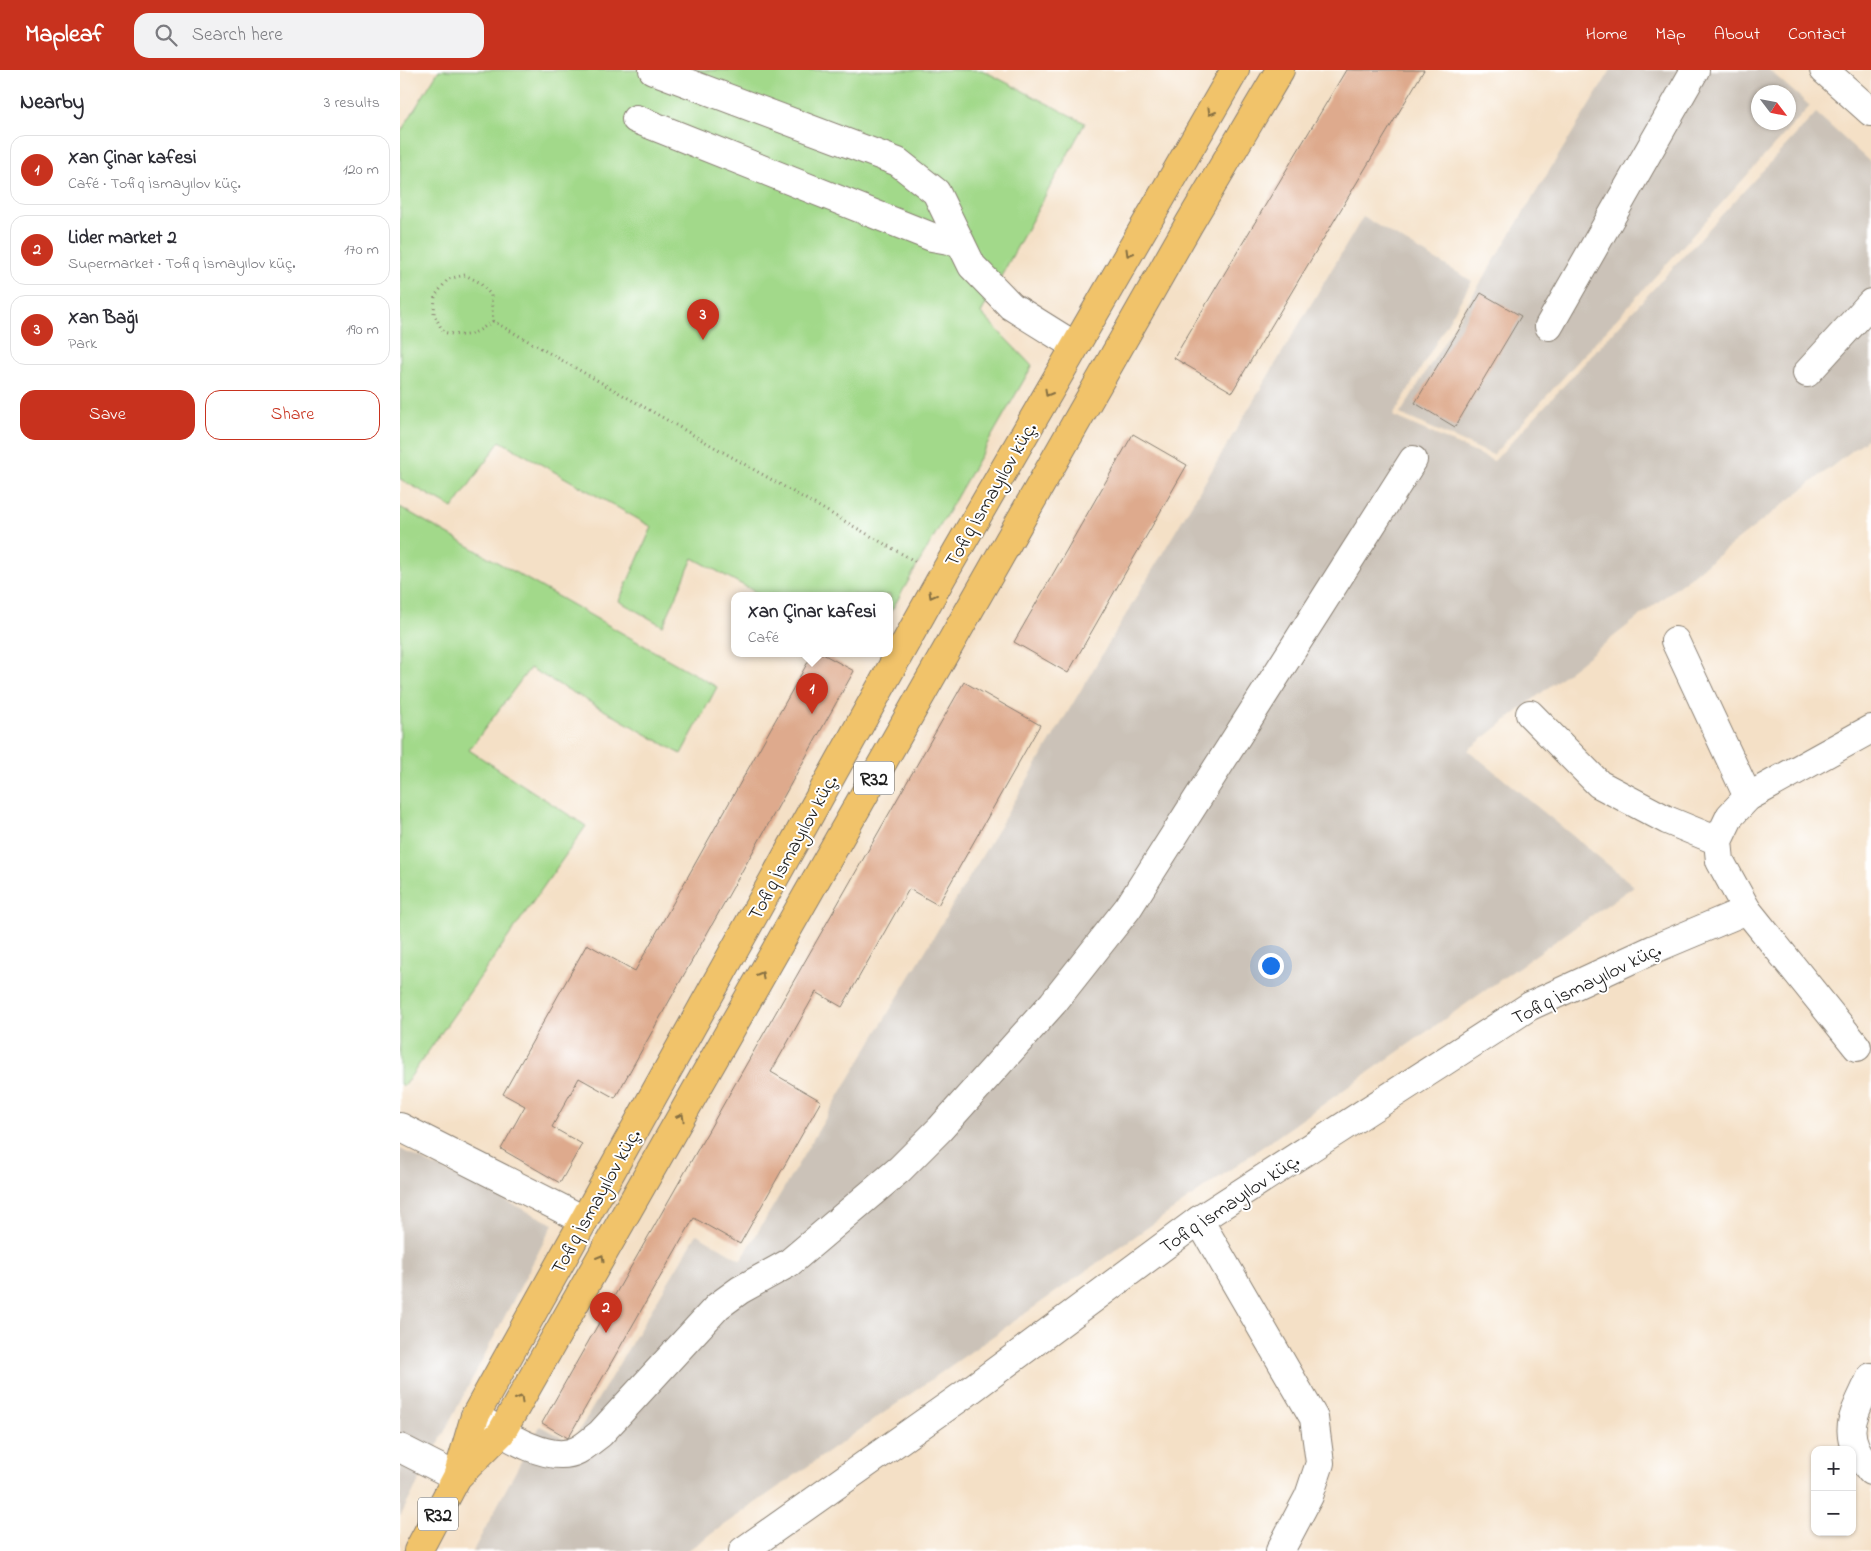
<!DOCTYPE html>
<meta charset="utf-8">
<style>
body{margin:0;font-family:"Indie Flower",sans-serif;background:#f2f2f3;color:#2b2b33}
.controls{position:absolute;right:15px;bottom:15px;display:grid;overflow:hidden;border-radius:10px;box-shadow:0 1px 4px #0004}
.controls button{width:45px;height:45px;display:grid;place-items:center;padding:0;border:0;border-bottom:1px solid #e1e1e2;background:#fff;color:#2b2b33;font:25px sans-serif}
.compass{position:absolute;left:1351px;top:15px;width:45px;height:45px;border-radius:50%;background:#fff;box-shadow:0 1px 4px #0004;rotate:122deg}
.you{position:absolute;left:870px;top:895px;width:18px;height:18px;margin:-12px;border:4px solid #fff;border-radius:50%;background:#1a73e8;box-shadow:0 0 0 8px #1a73e833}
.badge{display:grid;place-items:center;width:32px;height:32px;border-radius:50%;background:#c8321e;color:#fff;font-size:16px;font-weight:700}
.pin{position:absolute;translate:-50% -41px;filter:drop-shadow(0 1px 2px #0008)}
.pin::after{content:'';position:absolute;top:26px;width:18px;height:15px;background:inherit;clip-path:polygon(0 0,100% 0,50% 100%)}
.popup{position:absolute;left:331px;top:522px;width:162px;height:65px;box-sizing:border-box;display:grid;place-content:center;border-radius:10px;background:#fff;filter:drop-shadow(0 1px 4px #0005);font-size:16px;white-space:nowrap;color:#7c7c81}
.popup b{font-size:19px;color:#2b2b33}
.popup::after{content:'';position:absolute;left:50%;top:100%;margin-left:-10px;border:10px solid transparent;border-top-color:#fff}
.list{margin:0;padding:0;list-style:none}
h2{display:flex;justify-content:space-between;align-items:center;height:65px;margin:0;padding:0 20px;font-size:21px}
h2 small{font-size:16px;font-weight:400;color:#7c7c81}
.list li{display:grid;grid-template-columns:32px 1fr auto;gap:15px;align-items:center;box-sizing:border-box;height:70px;margin:0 10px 10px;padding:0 10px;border:1px solid #e1e1e2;border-radius:15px}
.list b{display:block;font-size:19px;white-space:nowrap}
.list p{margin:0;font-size:16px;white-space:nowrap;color:#7c7c81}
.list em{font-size:16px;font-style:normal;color:#7c7c81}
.actions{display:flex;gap:10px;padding:15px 20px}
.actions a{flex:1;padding:11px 0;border:1px solid #c8321e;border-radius:15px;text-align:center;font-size:18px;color:#c8321e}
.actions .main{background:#c8321e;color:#fff}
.icon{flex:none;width:28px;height:28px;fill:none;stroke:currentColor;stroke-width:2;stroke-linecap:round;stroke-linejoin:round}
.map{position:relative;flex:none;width:1471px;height:1481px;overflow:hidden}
header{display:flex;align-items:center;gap:30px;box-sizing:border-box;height:70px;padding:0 25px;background:#c8321e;color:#fff}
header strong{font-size:24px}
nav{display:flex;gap:28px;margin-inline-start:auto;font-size:18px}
.search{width:350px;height:45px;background:#f2f2f3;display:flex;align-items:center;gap:12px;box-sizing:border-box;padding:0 18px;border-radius:15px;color:#7c7c81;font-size:19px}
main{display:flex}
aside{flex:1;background:#fff}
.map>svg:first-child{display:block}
</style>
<header>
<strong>Mapleaf</strong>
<div class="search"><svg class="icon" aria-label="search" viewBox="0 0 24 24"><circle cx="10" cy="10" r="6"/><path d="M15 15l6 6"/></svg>Search here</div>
<nav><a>Home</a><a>Map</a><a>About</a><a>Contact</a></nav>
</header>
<main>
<aside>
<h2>Nearby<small>3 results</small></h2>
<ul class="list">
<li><span class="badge">1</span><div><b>Xan Çinar kafesi</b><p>Café · Tofiq İsmayılov küç.</p></div><em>120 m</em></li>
<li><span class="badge">2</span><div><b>Lider market 2</b><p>Supermarket · Tofiq İsmayılov küç.</p></div><em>170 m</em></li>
<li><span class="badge">3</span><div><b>Xan Bağı</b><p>Park</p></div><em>190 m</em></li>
</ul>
<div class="actions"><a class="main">Save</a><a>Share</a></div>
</aside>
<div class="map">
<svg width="1471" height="1481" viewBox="0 0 1471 1481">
<rect width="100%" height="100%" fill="#fff"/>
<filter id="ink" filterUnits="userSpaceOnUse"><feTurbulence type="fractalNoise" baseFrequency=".02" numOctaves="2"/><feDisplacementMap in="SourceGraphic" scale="10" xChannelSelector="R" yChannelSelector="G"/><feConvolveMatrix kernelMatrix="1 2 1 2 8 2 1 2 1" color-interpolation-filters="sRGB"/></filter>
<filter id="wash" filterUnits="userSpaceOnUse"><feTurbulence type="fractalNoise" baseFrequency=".0096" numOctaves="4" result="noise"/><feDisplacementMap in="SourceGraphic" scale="20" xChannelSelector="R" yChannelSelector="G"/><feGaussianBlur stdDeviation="1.12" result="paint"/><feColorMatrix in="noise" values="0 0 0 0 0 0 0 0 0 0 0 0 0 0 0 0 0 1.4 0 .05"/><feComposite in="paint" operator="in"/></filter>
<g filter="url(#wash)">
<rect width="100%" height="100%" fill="#f4e0c6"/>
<!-- industrial -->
<g fill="#cbc2b8" fill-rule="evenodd">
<path d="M1211 0H1369L1410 36 1093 385 1000 344ZM1358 22H1388V52H1358Z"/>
<path d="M1416 43 1471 93V366L1068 680 1234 816 287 1481H73L140 1356 172 1372 297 1164 341 1190 963 147 1072 211 993 346 1094 391Z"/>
<path d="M0 1079 153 1154 0 1447Z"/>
</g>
<!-- green -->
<g fill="#a2d98a" stroke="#5f7a53">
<path d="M39 0H582L685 53 581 243 632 296 490 543V525H361L293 488 263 556 219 531 252 457 100 371 53 438 0 409V63Z"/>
<path d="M0 437 317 617 281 684 130 598 69 680 186 756 4 1016 0 1014Z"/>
</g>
<g id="blocks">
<!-- building -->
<g fill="#deaa8d">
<path d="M946 0H1024L832 322 774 288Z"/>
<path d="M1081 223 1121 246 1055 357 1015 333Z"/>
<path d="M733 364 787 395 668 603 614 572Z"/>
<path d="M413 583H421L454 601 215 1028 179 1008 152 1057 182 1074 160 1113 101 1079 125 1036 103 1024 187 874 235 901Z"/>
<path d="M564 612 640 655 538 835 509 819 442 937 416 922 371 1002 421 1031 340 1174 294 1148 168 1368 142 1353Z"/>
</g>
</g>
</g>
<g filter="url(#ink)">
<use href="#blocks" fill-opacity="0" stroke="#887e71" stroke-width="1"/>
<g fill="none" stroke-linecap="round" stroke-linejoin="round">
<defs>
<g id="minor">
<path d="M253 0 498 92 536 122 572 196 611 236 675 276"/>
<path d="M1424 0 1471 42"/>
<path d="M236 49 532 167 560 172"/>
<path d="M1149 256 1295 0"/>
<path d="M1407 303 1471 233"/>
<path d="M1275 571 1348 727"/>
<path d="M1130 644 1199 714 1267 750 1318 771"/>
<path d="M1457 977 1347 840 1320 791 1318 771 1330 746 1348 727 1471 659"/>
<path d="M0 1057 184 1150"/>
<path d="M799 1150 914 1348 920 1393 909 1426 880 1481"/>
<path d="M1471 1307C1453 1348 1438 1362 1471 1401"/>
<path d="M75 1346C99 1361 149 1396 178 1380 186 1376 193 1369 200 1364L318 1236 340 1220 389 1193 500 1099 540 1059 653 933 728 838 1013 390"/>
<path d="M0 1378 57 1407"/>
<path d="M343 1481 565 1324 799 1150 1130 936 1254 879 1347 840"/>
</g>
<g id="major">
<path d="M58 1404 75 1346 542 507 835 0"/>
<path d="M18 1481 57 1407 101 1363 789 154 880 0"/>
</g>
</defs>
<!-- minor casing -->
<use href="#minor" stroke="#887e71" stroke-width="30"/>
<!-- major casing -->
<use href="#major" stroke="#887e71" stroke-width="30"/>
<!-- path -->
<path stroke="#887e71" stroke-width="3" stroke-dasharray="1 4" stroke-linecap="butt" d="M93 251C72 266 68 268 43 262L34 244 35 226 48 209 65 205 79 212 91 225 93 251 518 493"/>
<!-- minor -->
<use href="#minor" stroke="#fff" stroke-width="28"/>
<!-- major -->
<use href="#major" stroke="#f1c36a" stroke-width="28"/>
</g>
<!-- one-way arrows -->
<defs><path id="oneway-chevron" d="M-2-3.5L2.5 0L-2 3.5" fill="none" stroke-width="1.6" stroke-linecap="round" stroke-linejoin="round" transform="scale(1.25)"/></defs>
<g stroke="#867043">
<use href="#oneway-chevron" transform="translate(811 42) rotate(120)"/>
<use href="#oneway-chevron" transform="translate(729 183) rotate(120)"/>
<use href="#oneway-chevron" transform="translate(648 323) rotate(120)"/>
<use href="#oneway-chevron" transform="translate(532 525) rotate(119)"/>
<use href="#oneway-chevron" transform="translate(361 905) rotate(-60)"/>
<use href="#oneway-chevron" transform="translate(281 1047) rotate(-60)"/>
<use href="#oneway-chevron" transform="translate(201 1188) rotate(-60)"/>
<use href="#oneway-chevron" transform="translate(120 1329) rotate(-60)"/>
</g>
</g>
<g text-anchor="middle" stroke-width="4" stroke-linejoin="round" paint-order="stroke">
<!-- shield labels -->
<g fill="#fff" stroke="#606060" stroke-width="1">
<rect x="454" y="691.5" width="40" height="33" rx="4"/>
<rect x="18" y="1427.5" width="40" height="33" rx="4"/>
</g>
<g font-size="19" font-weight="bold" fill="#1c1c1c">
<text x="474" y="715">R32</text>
<text x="38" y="1451">R32</text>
</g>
<!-- street labels -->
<g font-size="20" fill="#1c1c1c" stroke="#fff">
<text transform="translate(590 424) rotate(-60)" y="7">Tofiq İsmayılov küç.</text>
<text transform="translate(392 777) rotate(-61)" y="7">Tofiq İsmayılov küç.</text>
<text transform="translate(1186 913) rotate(-26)" y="7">Tofiq İsmayılov küç.</text>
<text transform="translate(195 1131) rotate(-61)" y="7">Tofiq İsmayılov küç.</text>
<text transform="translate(829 1133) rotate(-34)" y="7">Tofiq İsmayılov küç.</text>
</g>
</g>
</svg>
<div class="controls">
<button>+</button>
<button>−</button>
</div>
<svg class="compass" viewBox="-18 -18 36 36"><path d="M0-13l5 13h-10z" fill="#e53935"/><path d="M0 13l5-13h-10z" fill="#7c7c81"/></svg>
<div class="you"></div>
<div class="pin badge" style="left:412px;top:644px">1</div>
<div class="popup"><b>Xan Çinar kafesi</b>Café</div>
<div class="pin badge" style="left:206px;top:1263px">2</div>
<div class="pin badge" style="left:303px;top:270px">3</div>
</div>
</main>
